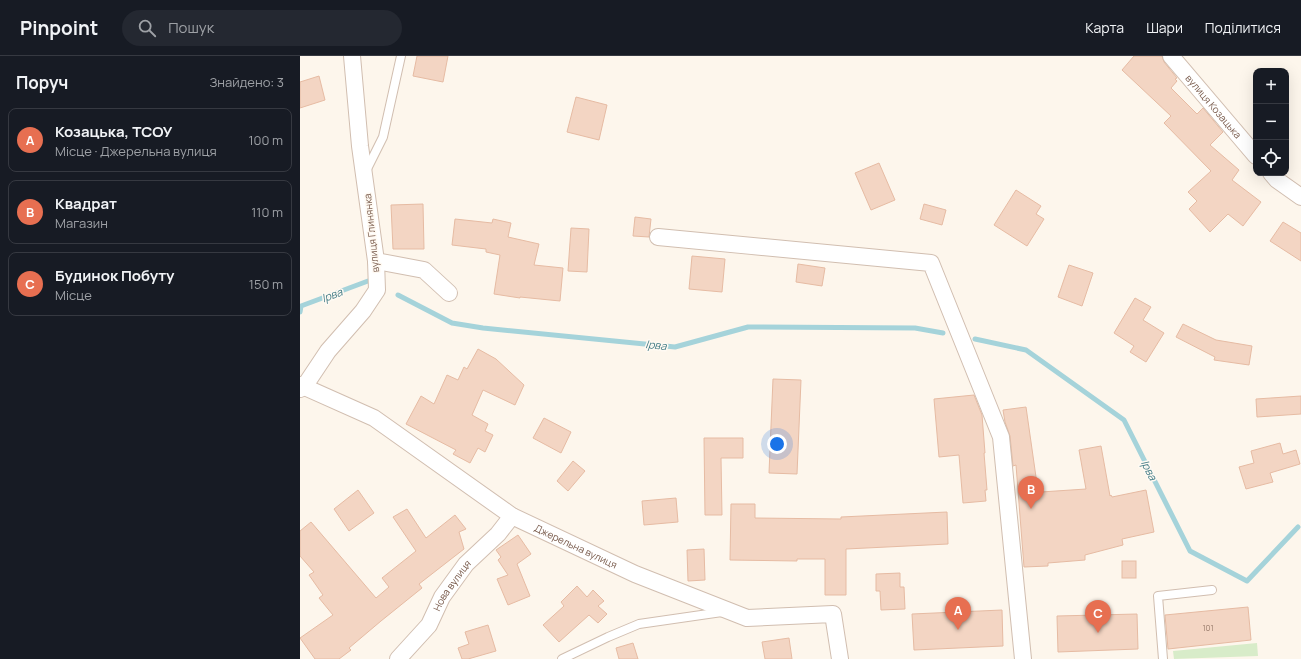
<!DOCTYPE html>
<html lang="uk">
<meta charset="utf-8">
<style>
body{margin:0;font-family:Manrope,sans-serif;background:#242831;color:#f1f3f6}
.controls{position:absolute;right:12px;top:12px;display:grid;overflow:hidden;border-radius:8px;box-shadow:0 4px 16px #0002}
.controls button{width:36px;height:36px;display:grid;place-items:center;padding:0;border:0;border-bottom:1px solid #363941;background:#171b24;color:#f1f3f6;font:20px sans-serif}
.you{position:absolute;left:477px;top:388px;width:14px;height:14px;margin:-10px;border:3px solid #fff;border-radius:50%;background:#1a73e8;box-shadow:0 0 0 6px #1a73e833}
.badge{display:grid;place-items:center;width:26px;height:26px;border-radius:50%;background:#e76f51;color:#fff;font-size:13px;font-weight:700}
.pin{position:absolute;translate:-50% -33px;filter:drop-shadow(0 1px 2px #0008)}
.pin::after{content:'';position:absolute;top:21px;width:14px;height:12px;background:inherit;clip-path:polygon(0 0,100% 0,50% 100%)}
.list{margin:0;padding:0;list-style:none}
h2{display:flex;justify-content:space-between;align-items:center;height:52px;margin:0;padding:0 16px;font-size:17px}
h2 small{font-size:13px;font-weight:400;color:#9ea1a6}
.list li{display:grid;grid-template-columns:26px 1fr auto;gap:12px;align-items:center;box-sizing:border-box;height:64px;margin:0 8px 8px;padding:0 8px;border:1px solid #363941;border-radius:8px}
.list b{display:block;font-size:15px;white-space:nowrap}
.list p{margin:0;font-size:13px;white-space:nowrap;color:#9ea1a6}
.list em{font-size:13px;font-style:normal;color:#9ea1a6}
.icon{flex:none;width:22px;height:22px;fill:none;stroke:currentColor;stroke-width:2;stroke-linecap:round;stroke-linejoin:round}
.map{position:relative;flex:none;width:1001px;height:603px;overflow:hidden}
header{display:flex;align-items:center;gap:24px;box-sizing:border-box;height:56px;padding:0 20px;background:#171b24;border-bottom:1px solid #363941}
header strong{font-size:19px}
nav{display:flex;gap:22px;margin-inline-start:auto;font-size:14px}
.search{width:280px;height:36px;background:#242831;display:flex;align-items:center;gap:10px;box-sizing:border-box;padding:0 14px;border-radius:22px;color:#9ea1a6;font-size:15px}
main{display:flex}
aside{flex:1;background:#171b24}
.map>svg:first-child{display:block}
</style>
<header>
<strong>Pinpoint</strong>
<div class="search"><svg class="icon" aria-label="search" viewBox="0 0 24 24"><circle cx="10" cy="10" r="6"/><path d="M15 15l6 6"/></svg>Пошук</div>
<nav><a>Карта</a><a>Шари</a><a>Поділитися</a></nav>
</header>
<main>
<aside>
<h2>Поруч<small>Знайдено: 3</small></h2>
<ul class="list">
<li><span class="badge">A</span><div><b>Козацька, ТСОУ</b><p>Місце · Джерельна вулиця</p></div><em>100 m</em></li>
<li><span class="badge">B</span><div><b>Квадрат</b><p>Магазин</p></div><em>110 m</em></li>
<li><span class="badge">C</span><div><b>Будинок Побуту</b><p>Місце</p></div><em>150 m</em></li>
</ul>
</aside>
<div class="map">
<svg width="1001" height="603" viewBox="0 0 1001 603">
<rect width="100%" height="100%" fill="#fdf6ec"/>
<!-- green -->
<path fill="#d8ecc9" d="M957 587 958 600 874 603 873 595Z"/>
<g fill="none" stroke-linecap="round" stroke-linejoin="round">
<!-- stream -->
<g stroke="#a5d3da" stroke-width="5">
<path d="M98 239 152 267 183 272 375 291 448 271 615 272 643 277"/>
<path d="M0 256 1 250 68 225"/>
<path d="M675 283 726 294 824 364 890 495 947 525 998 471"/>
</g>
</g>
<!-- building -->
<g fill="#f3d5c3" stroke="#e6bba3">
<path d="M117 0H148L143 26 113 20Z"/>
<path d="M834 0H862L864 6 877 22 875 23 877 25 871 32 897 58 903 52 923 76 910 89 939 114 932 124 961 146 943 170 928 158 910 176 889 153 897 145 888 136 911 115 864 67 871 60 822 14Z"/>
<path d="M19 20 25 44 0 52V26Z"/>
<path d="M276 41 307 49 299 84 267 76Z"/>
<path d="M579 107 595 144 571 154 555 117Z"/>
<path d="M716 134 741 150 736 158 744 163 727 190 694 169Z"/>
<path d="M123 148 124 193H93L91 149Z"/>
<path d="M624 148 646 154 642 169 620 163Z"/>
<path d="M335 161 351 163 349 181 333 180Z"/>
<path d="M155 163 192 167 193 163 211 167 208 181 239 188 234 209 263 212 260 245 220 241V242L194 238 200 199 186 196V193L152 189Z"/>
<path d="M983 166 1001 177V205L970 185Z"/>
<path d="M271 172 289 173 287 216 268 215Z"/>
<path d="M392 200 425 203 422 236 389 233Z"/>
<path d="M498 208 525 212 522 230 496 226Z"/>
<path d="M769 209 793 217 782 250 758 241Z"/>
<path d="M835 242 851 251 843 264 864 277 846 306 830 296 834 290 814 277Z"/>
<path d="M883 268 916 284 952 290 949 309 914 304 915 301 876 281Z"/>
<path d="M178 293 196 303 224 329 215 349 183 334 172 359 188 368 185 375 193 379 185 396 178 392 170 407 153 398 156 394 106 368 121 340 134 348 147 319 158 324 164 311 167 313Z"/>
<path d="M473 323 501 324 497 418 469 417Z"/>
<path d="M674 339 682 359 685 397H684L687 434H685L686 445 663 447 659 399 639 401 634 343Z"/>
<path d="M1001 340V358L957 361 956 343Z"/>
<path d="M726 351 737 428H740L741 436 786 433 779 394 801 390 810 440 811 439 812 441 846 434 854 476 822 483 823 489 785 499V504L748 507V510L724 511 716 409 713 410 710 380 705 366 703 354Z"/>
<path d="M244 362 271 376 261 397 233 382Z"/>
<path d="M404 382H443V402H421L422 459H405Z"/>
<path d="M980 387 983 398 996 394 1000 408 970 417 973 426 946 433 939 411 954 407 951 395Z"/>
<path d="M273 405 285 415 268 435 257 425Z"/>
<path d="M58 434 74 457 49 475 34 453Z"/>
<path d="M376 442 378 466 344 469 342 445Z"/>
<path d="M431 448H455V462L541 463V461L647 456 648 488 546 493V539H525V503H497V505L430 504Z"/>
<path d="M107 453 126 482 155 459 166 473 159 476 164 493 119 528 122 532 81 565 49 592 51 594 39 603H15L0 582 33 559 19 542 23 539 9 519 14 516 0 500V475L11 466 76 542 89 531 82 522 116 495 93 461Z"/>
<path d="M218 479 231 498 217 508 230 540 208 549 197 523 208 519 198 504 201 501 196 494Z"/>
<path d="M404 493 405 524 388 525 387 494Z"/>
<rect x="822" y="505" width="14" height="17"/>
<path d="M600 517V531H604L605 553 581 554 580 535H576V518Z"/>
<path d="M277 530 287 541 293 534 304 545 298 550 307 558 298 567 289 559 259 586 243 569 264 550 261 546Z"/>
<path d="M948 551 951 584 868 593 865 559Z"/>
<path d="M702 554 703 590 614 594 612 558Z"/>
<path d="M837 558 838 593 758 596 757 560Z"/>
<path d="M188 569 196 595 168 603H162L158 592 169 588 165 576Z"/>
<path d="M489 582 492 603H465L462 586Z"/>
<path d="M333 587 338 603H319L316 592Z"/>
</g>
<g fill="none" stroke-linecap="round" stroke-linejoin="round">
<defs>
<g id="lane">
<path d="M66 115 83 81 101 0"/>
<path d="M262 603 308 581 339 568 422 556"/>
<path d="M863 603 858 540 912 534"/>
</g>
<g id="street">
<path id="s1" d="M871 0 956 100"/>
<path d="M971 117 977 124 1001 141"/>
<path d="M358 181 631 207 701 381 723 603"/>
<path d="M76 205 124 214 149 237"/>
<path id="s2" d="M0 329 74 362 212 460 335 518 447 562 533 558 540 603"/>
<path d="M0 333 4 331 28 295 63 255 77 234 76 205 60 90 52 0"/>
<path id="s3" d="M98 603 129 569 142 541 166 508 198 478 212 460"/>
</g>
</defs>
<!-- lane casing -->
<use href="#lane" stroke="#d1beb0" stroke-width="10"/>
<!-- street casing -->
<use href="#street" stroke="#d1beb0" stroke-width="18"/>
<!-- lane -->
<use href="#lane" stroke="#fff" stroke-width="8"/>
<!-- street -->
<use href="#street" stroke="#fff" stroke-width="16"/>
</g>
<g text-anchor="middle" stroke-width="3" stroke-linejoin="round" paint-order="stroke">
<!-- number labels -->
<g font-size="8" fill="#987a6a">
<text x="908" y="575">101</text>
</g>
<!-- street labels -->
<g font-size="10" fill="#7a5c4d" stroke="#fffaf3">
<text dy="4" stroke="none"><textPath href="#s1" startOffset="66">вулиця Козацька</textPath></text>
<text transform="translate(71 177) rotate(-96)" y="4">вулиця Глинянка</text>
<text dy="4" stroke="none"><textPath href="#s2" startOffset="321">Джерельна вулиця</textPath></text>
<text dy="4" stroke="none"><textPath href="#s3" startOffset="92">Нова вулиця</textPath></text>
</g>
<!-- water labels -->
<g font-size="11" font-style="italic" fill="#437c86" stroke="#fffaf3">
<text transform="translate(32 239) rotate(-21)" y="4">Ірва</text>
<text transform="translate(356 289) rotate(6)" y="4">Ірва</text>
<text transform="translate(849 414) rotate(63)" y="4">Ірва</text>
</g>
</g>
</svg>
<div class="controls">
<button>+</button>
<button>−</button>
<button><svg class="icon" aria-label="locate" viewBox="0 0 24 24"><circle cx="12" cy="12" r="6"/><path d="M12 2v4M12 18v4M2 12h4M18 12h4"/></svg></button>
</div>
<div class="you"></div>
<div class="pin badge" style="left:658px;top:574px">A</div>
<div class="pin badge" style="left:731px;top:453px">B</div>
<div class="pin badge" style="left:798px;top:577px">C</div>
</div>
</main>
